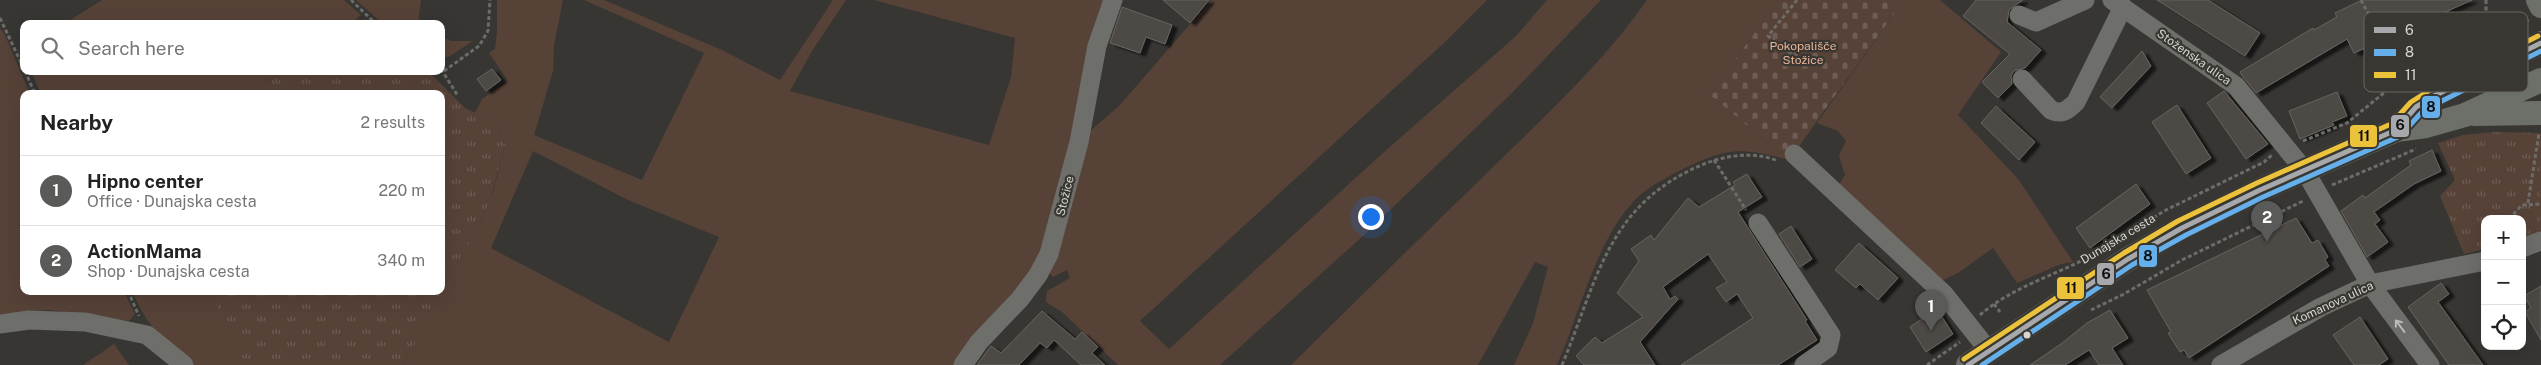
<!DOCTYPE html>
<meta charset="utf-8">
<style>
body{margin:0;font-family:"Public Sans",sans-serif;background:#f2f2f2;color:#222}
.controls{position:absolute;right:15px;bottom:15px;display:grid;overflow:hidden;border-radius:10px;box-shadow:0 5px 20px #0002}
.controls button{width:45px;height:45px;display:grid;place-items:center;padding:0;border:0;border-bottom:1px solid #e0e0e0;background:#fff;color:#222;font:25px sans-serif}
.you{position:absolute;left:1370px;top:216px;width:18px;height:18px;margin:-12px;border:4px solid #fff;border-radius:50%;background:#1a73e8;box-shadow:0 0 0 8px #1a73e833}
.badge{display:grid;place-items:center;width:32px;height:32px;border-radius:50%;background:#5a5a58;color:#fff;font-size:16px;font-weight:700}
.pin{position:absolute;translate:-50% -41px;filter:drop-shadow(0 1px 2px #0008)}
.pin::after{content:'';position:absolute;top:26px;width:18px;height:15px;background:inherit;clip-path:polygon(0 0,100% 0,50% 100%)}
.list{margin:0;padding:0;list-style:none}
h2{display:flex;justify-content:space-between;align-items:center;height:65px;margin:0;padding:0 20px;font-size:21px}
h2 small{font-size:16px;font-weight:400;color:#767676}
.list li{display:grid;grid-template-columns:32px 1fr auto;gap:15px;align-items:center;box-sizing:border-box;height:70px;padding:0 20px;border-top:1px solid #e0e0e0}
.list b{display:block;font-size:19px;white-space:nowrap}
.list p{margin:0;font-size:16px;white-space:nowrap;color:#767676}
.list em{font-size:16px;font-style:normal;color:#767676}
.icon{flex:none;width:28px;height:28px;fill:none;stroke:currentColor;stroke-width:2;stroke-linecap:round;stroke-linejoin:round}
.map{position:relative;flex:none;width:2541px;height:365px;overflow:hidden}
.search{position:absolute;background:#fff;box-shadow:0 5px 20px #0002;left:20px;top:20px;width:425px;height:55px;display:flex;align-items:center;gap:12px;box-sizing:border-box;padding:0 18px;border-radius:10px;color:#767676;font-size:19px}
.panel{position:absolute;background:#fff;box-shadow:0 5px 20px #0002;left:20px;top:90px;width:425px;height:205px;border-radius:10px}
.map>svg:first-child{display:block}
</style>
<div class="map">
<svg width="2541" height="365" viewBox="0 0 2541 365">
<defs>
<pattern id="cemetery-stones" width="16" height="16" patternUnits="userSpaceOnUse" patternTransform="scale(1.25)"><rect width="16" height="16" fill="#574238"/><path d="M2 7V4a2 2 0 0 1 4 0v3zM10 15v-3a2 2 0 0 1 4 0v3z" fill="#6e5d54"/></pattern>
<pattern id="park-tufts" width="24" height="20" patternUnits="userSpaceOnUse" patternTransform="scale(1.25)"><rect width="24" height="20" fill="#574238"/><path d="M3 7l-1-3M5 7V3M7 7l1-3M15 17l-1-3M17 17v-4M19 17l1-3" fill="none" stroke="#6e5d54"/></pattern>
<filter id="shadow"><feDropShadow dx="5.5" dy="3" stdDeviation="1" flood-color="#0009"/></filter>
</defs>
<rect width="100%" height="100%" fill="#373633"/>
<!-- grass -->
<g fill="#574238" fill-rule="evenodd">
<path d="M102 0H344L361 15 350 24H64Z"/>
<path d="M356 0H421L418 24H383Z"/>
<path d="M497 0H563L554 45 553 71 534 135 642 180 704 53 584 0H604L722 50 780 80 833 0H846L812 51 790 91 989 145 1011 77 1015 38 874 0H1104L1094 26 1086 57 1059 197 1035 266 954 365H404L430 309 481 222 493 192 505 145 496 122 475 113 482 99 508 81 489 53 495 49 497 31ZM533 151 628 200 719 237 669 342 491 248Z"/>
<path d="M1211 0H1487L1446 41 1140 321 1169 349 1375 160 1516 36 1547 0H1601L1511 94 1364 235 1220 365H1118L1062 312 1046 302 1047 291 1070 278 1067 270 1053 277 1048 272 1089 132 1119 106Z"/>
<path d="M1647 0H1778L1710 95 1789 160C1741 147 1728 147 1683 169 1668 177 1651 185 1638 197 1597 236 1580 313 1557 365H1514L1533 323 1548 267 1535 262 1478 365H1291C1358 299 1424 234 1491 169 1545 116 1604 62 1647 0Z"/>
<path d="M1904 0H1940L2001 52 1958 115 2019 180 2073 262 2061 264 2017 283 1993 248 1958 273 1939 282 1837 188 1845 175 1839 156 1846 141 1838 131 1817 123Z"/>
<path d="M0 28 5 35 30 94H24V291H124L135 314 129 321 49 310 29 311 0 316Z"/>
<path d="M441 36 451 41H473L450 56 442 58Z"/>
<path d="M2504 70 2507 75 2442 105V103Z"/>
<path d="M31 71H284L266 83 360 94H41Z"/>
<path d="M132 291H419L383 365 242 343 223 365H191C164 341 146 325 132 291Z"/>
<path d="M114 344 129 365H83Z"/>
</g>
<!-- cemetery -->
<path fill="url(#cemetery-stones)" d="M1778 0H1904L1789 160 1710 95Z"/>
<!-- park -->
<g fill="url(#park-tufts)">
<path d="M284 71H428L465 108 496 122 505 145 491 197 481 222 441 291V94H250Z"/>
<path d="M2495 132 2541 133V234L2522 239V219H2485V249L2464 254 2440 196 2455 180 2438 143 2463 135Z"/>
<path d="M213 291H441L404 365H223L241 343 220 317Z"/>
</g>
<!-- building -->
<g fill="#4d4a44" stroke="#666462" filter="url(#shadow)">
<path d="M1163 0H1209L1190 23Z"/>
<path d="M1976 0H2023L2009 10 2007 22 2041 50 2025 68 2014 71 2011 76 2012 84 1998 98 1982 82 2010 54 1963 16Z"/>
<path d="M2157 0H2208L2260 33 2245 56Z"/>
<path d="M2362 0H2472L2354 53 2347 39 2256 93 2243 77 2240 72 2313 28 2314 30 2337 17 2335 13Z"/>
<path d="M1122 7 1172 25 1165 44 1146 37 1140 53 1110 43Z"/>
<path d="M2142 51 2151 66 2112 108 2100 97Z"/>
<path d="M492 69 501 80 486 91 477 79Z"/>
<path d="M2224 91 2268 144 2246 159 2207 103Z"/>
<path d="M2337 92 2347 116 2332 122 2334 125 2300 139 2289 111Z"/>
<path d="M2177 105 2211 158 2186 174 2152 122Z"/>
<path d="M1996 106 2035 142 2019 160 1981 123Z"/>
<path d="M2432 150 2441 171 2414 184 2374 212 2380 220 2375 224 2388 242 2367 257 2341 211 2363 195 2365 198 2411 165 2409 161Z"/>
<path d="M1747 174 1762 197 1738 212 1807 320 1805 321 1817 340 1778 365H1681L1753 318 1737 294 1726 302 1716 288 1727 282 1708 254 1663 287 1670 299 1675 296 1678 299 1640 342 1655 365H1584L1576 356 1595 337 1602 343 1643 317 1617 293 1639 261 1631 249 1651 235 1654 240 1688 198 1699 207 1735 185 1733 182Z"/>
<path d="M2136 184 2150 204 2090 248 2076 228Z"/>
<path d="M2296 218 2312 243 2318 240 2328 257 2325 260 2329 266 2189 358 2184 350 2180 352 2168 333 2171 332 2147 290Z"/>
<path d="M1791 226 1812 259 1800 267 1779 234Z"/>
<path d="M1859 243 1898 278 1878 300 1860 284 1856 288 1835 270Z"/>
<path d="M2441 283 2449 294 2438 302 2483 365H2449L2408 307Z"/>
<path d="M2541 286V340L2525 312 2531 308 2524 296Z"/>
<path d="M1937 309 1953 334 1926 352 1910 327Z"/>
<path d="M2110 310 2128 338 2112 348 2123 365H2099L2089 350 2065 365H2030L2061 344 2087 323Z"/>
<path d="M1042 311 1075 339 1082 332 1098 347 1092 353 1105 365H1081L1054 340 1047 348 1040 343 1019 365H977L991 346 1001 353Z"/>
<path d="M2360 317 2388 359 2379 365H2354L2333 335Z"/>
</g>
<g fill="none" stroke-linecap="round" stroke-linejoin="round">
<!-- path -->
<g stroke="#6c6c69" stroke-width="3" stroke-dasharray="4 2.5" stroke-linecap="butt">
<path d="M351 0 376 24"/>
<path d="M1797 0 1768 36 1802 62"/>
<path d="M2361 0 2404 78"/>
<path d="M2486 0V13L2497 35"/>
<path d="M0 18 24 69"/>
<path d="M441 69 458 96"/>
<path d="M25 71 35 94"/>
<path d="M444 71 479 46 488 31 490 0"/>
<path d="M2303 141 2347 123 2396 83 2529 20"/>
<path d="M1714 160 1746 210"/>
<path d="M2332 185 2416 149"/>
<path d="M2528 203 2539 133"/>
<path d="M2509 219 2522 205 2541 204"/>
<path d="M2120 238 2166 210 2264 162 2272 155"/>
<path d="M128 291 139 316"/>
<path d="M1994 304 2000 312"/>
<path d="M2091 310 2124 294 2182 260 2303 201"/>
<path d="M1980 315C2017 283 2066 273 2106 247"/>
<path d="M1562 365C1598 279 1607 204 1704 164 1727 155 1754 151 1778 161"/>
<path d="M1927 365 1960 342"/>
</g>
<!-- minor -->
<g stroke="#6e6e6b" stroke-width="19">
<path d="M2112 0 2236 86 2305 171 2370 284 2430 365"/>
<path d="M2019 15 2036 22 2085 0"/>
<path d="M2022 79 2051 110C2062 115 2068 110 2076 102L2123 7"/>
<path d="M1794 154 1944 294 1989 351"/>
<path d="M1758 223 1831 335 1828 348 1804 365"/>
<path d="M2522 248 2541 241"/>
<path d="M0 324 29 320 85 322 147 335 184 365"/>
<path d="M963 365 979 342 1020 299 1038 275 1049 254 1079 142 1097 46 1113 0"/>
<path d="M2221 365 2321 307 2370 284 2485 261"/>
</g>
<!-- major -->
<g stroke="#6d7069" stroke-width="24">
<path d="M2538 0 2541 6"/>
<path d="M2475 114 2541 113"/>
<path d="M2396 130C2427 90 2495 65 2541 43"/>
<path d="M1968 365 2128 259 2182 228 2260 190 2396 130 2426 126 2465 115 2541 80"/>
</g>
<defs>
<path id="bus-1" d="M1968 365 2128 259 2182 228 2260 190 2396 130 2416 107 2434 96 2541 43"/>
<path id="bus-2" d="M1982 365 2132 265 2186 235 2263 197 2400 136 2421 113 2438 103 2541 51"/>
<path id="bus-3" d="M1964 359 2124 253 2178 221 2257 183 2391 124 2411 102 2430 90 2538 36"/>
</defs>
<!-- bus-1 casing -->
<use href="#bus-1" stroke="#383732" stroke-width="9"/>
<!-- bus-2 casing -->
<use href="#bus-2" stroke="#383732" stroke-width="9"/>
<!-- bus-3 casing -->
<use href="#bus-3" stroke="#383732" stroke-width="9"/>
<!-- bus-1 -->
<use href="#bus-1" stroke="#a6a8ab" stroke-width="5"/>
<!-- bus-2 -->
<use href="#bus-2" stroke="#65afeb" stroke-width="5"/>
<!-- bus-3 -->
<use href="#bus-3" stroke="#edc23b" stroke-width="5"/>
</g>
<!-- one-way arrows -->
<defs><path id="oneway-shaft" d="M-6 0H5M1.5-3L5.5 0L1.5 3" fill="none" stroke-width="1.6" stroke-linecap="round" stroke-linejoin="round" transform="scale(1.25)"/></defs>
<use stroke="#bcbcb8" href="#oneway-shaft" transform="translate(2400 326) rotate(-127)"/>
<!-- markers -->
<circle fill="#d6d6d2" stroke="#383732" stroke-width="2" cx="2027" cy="335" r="4.5"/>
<g text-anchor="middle" stroke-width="4.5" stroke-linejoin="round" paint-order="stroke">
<!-- park labels -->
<g font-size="12" fill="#ebb298" stroke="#383732">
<text x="1803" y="50">Pokopališče<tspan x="1803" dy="14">Stožice</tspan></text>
</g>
<!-- street labels -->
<g font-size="12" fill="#d6d6d2" stroke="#383732">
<text transform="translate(2194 57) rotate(35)" y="4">Stoženska ulica</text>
<text transform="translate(1065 196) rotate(-76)" y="4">Stožice</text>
<text transform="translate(2118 239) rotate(-31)" y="4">Dunajska cesta</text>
<text transform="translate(2333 303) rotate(-25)" y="4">Komanova ulica</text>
</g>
</g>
<!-- legend -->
<rect x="2364" y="12" width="164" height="80" rx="8" fill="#383732" stroke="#676762" stroke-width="1"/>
<rect x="2374" y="27" width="22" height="6" fill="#a6a8ab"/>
<rect x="2374" y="49" width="22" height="7" fill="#65afeb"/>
<rect x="2374" y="72" width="22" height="6" fill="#edc23b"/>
<g font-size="14" fill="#d6d6d2">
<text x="2405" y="35">6</text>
<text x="2405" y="57">8</text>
<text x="2405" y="80">11</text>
</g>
<g stroke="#383732" stroke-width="2">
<rect x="2421" y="95" width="20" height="24" rx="5" fill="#65afeb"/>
<rect x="2390" y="114" width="20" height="24" rx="5" fill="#a6a8ab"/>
<rect x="2349" y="124" width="29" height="24" rx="5" fill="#edc23b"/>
<rect x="2138" y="244" width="20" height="24" rx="5" fill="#65afeb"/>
<rect x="2096" y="262" width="19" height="24" rx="5" fill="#a6a8ab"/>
<rect x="2056" y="276" width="29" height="24" rx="5" fill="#edc23b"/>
</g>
<g font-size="14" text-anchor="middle" font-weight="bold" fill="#111">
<text x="2431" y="112">8</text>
<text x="2400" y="130">6</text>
<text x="2364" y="141">11</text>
<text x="2148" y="261">8</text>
<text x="2106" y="279">6</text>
<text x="2071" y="293">11</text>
</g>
</svg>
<div class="controls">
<button>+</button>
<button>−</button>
<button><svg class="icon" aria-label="locate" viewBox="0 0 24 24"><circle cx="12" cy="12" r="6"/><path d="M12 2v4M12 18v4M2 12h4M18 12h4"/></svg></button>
</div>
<div class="you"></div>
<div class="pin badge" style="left:1931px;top:331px">1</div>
<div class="pin badge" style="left:2267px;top:242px">2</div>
<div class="search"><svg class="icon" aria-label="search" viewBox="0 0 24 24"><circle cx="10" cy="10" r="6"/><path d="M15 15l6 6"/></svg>Search here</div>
<section class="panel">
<h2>Nearby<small>2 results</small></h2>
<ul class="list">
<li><span class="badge">1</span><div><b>Hipno center</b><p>Office · Dunajska cesta</p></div><em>220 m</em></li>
<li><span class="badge">2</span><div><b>ActionMama</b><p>Shop · Dunajska cesta</p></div><em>340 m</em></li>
</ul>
</section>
</div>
